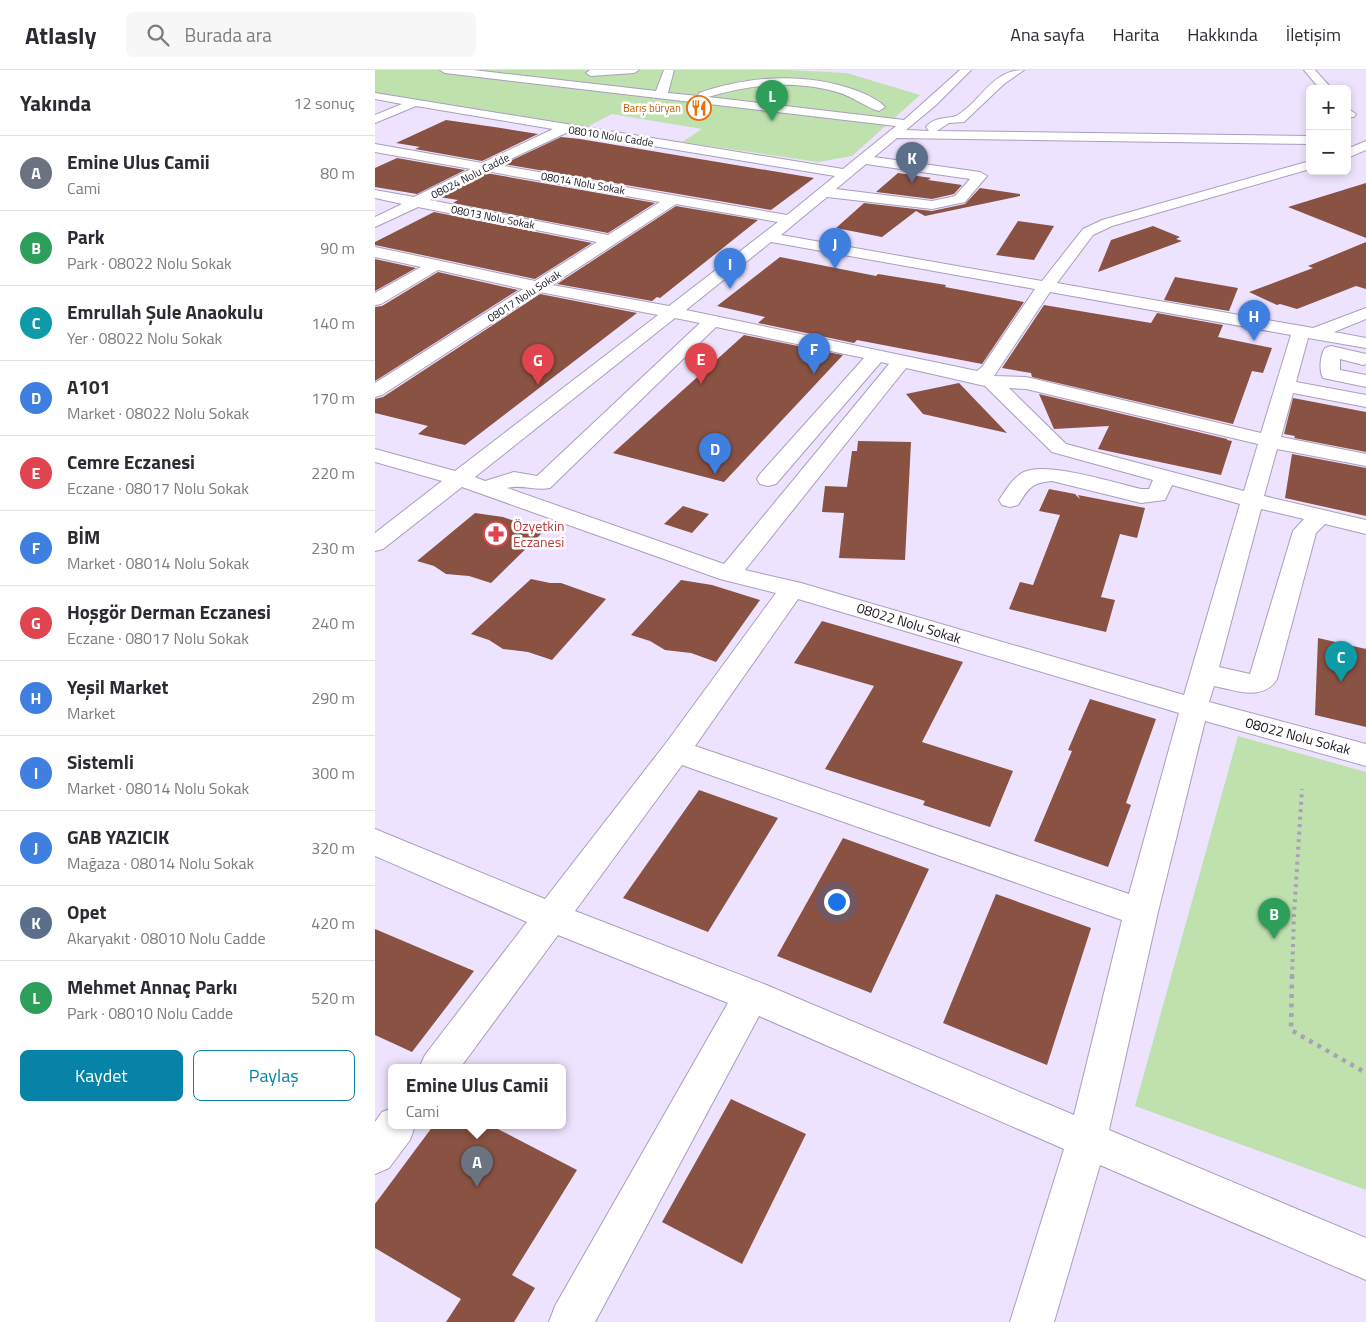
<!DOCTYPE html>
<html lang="tr">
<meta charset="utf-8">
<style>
body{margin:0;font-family:"Titillium Web",sans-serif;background:#f7f7f7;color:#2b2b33}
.controls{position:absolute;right:15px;top:15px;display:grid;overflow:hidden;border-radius:8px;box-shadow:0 2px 8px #0003}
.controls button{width:45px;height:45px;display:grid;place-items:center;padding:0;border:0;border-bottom:1px solid #e1e1e2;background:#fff;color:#2b2b33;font:25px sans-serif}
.you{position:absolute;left:461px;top:831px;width:18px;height:18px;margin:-12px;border:4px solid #fff;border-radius:50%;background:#1a73e8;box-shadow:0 0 0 8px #1a73e833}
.badge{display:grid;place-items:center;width:32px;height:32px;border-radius:50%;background:#0783a8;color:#fff;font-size:16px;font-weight:700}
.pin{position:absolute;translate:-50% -41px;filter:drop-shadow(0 1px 2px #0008)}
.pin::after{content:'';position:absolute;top:26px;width:18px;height:15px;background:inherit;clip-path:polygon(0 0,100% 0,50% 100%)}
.popup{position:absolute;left:13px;top:994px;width:178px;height:65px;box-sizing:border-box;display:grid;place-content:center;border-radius:8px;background:#fff;filter:drop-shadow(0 1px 4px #0005);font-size:16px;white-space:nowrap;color:#7c7c81}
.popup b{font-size:19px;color:#2b2b33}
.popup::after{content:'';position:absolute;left:50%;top:100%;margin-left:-10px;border:10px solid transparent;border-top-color:#fff}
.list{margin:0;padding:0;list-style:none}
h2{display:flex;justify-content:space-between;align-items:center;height:65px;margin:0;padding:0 20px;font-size:21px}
h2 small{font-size:16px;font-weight:400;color:#7c7c81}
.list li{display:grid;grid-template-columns:32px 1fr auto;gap:15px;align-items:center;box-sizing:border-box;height:75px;padding:0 20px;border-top:1px solid #e1e1e2}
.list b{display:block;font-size:19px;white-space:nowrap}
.list p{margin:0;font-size:16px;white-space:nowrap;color:#7c7c81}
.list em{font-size:16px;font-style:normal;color:#7c7c81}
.actions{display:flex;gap:10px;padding:15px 20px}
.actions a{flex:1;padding:11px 0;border:1px solid #0783a8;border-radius:8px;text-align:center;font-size:18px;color:#0783a8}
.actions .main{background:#0783a8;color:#fff}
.icon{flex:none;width:28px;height:28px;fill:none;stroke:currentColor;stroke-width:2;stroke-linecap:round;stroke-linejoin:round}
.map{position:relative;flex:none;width:991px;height:1252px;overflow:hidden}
header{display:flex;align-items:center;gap:30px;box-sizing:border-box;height:70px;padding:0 25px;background:#fff;border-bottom:1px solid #e1e1e2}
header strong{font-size:24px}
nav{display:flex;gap:28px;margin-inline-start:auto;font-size:18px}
.search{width:350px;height:45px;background:#f7f7f7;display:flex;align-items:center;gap:12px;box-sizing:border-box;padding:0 18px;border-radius:8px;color:#7c7c81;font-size:19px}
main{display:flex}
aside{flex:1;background:#fff}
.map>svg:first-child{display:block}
</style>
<header>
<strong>Atlasly</strong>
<div class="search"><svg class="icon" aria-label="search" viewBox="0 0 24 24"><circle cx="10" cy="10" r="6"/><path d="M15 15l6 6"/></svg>Burada ara</div>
<nav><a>Ana sayfa</a><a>Harita</a><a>Hakkında</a><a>İletişim</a></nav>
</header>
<main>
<aside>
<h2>Yakında<small>12 sonuç</small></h2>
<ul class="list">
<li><span class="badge" style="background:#6b7280">A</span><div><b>Emine Ulus Camii</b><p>Cami</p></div><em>80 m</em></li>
<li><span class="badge" style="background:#2e9e5b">B</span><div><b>Park</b><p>Park · 08022 Nolu Sokak</p></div><em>90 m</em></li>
<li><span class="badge" style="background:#0f9aa8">C</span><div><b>Emrullah Şule Anaokulu</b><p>Yer · 08022 Nolu Sokak</p></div><em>140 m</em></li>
<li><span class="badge" style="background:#3f7fe0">D</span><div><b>A101</b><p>Market · 08022 Nolu Sokak</p></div><em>170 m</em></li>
<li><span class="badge" style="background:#e0444e">E</span><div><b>Cemre Eczanesi</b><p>Eczane · 08017 Nolu Sokak</p></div><em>220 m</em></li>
<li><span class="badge" style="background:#3f7fe0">F</span><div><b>BİM</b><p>Market · 08014 Nolu Sokak</p></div><em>230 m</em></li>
<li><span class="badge" style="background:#e0444e">G</span><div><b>Hoşgör Derman Eczanesi</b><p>Eczane · 08017 Nolu Sokak</p></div><em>240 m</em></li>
<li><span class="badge" style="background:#3f7fe0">H</span><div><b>Yeşil Market</b><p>Market</p></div><em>290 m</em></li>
<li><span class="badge" style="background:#3f7fe0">I</span><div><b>Sistemli</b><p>Market · 08014 Nolu Sokak</p></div><em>300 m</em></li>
<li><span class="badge" style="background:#3f7fe0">J</span><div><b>GAB YAZICIK</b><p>Mağaza · 08014 Nolu Sokak</p></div><em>320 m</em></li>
<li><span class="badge" style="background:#5c6f8a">K</span><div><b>Opet</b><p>Akaryakıt · 08010 Nolu Cadde</p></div><em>420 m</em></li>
<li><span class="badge" style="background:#2e9e5b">L</span><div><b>Mehmet Annaç Parkı</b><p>Park · 08010 Nolu Cadde</p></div><em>520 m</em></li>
</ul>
<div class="actions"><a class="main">Kaydet</a><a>Paylaş</a></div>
</aside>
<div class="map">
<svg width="991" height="1252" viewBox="0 0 991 1252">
<rect width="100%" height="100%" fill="#eee3fe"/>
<!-- green -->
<g fill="#bee1ae">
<path d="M0 0H413L472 3 545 25 477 86 443 92 307 72 327 59 237 44 212 57 0 23Z"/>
<path d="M863 666 991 702V1120L760 1036Z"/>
</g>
<!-- building -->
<g fill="#895242">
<path d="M71 50 126 58 163 64 107 91 40 79 45 77 21 73Z"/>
<path d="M186 67 205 69 439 108 396 140 129 94Z"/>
<path d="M22 88 90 100 42 124 0 117V98Z"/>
<path d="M111 103 280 133 233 163 78 133 83 130 64 127Z"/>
<path d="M523 103 556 108 553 110 587 115 579 124 557 129 501 122Z"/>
<path d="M991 113V168L913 137Z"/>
<path d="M605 118 645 124V126L550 146 541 141 507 167 461 158 489 133 557 141 590 134Z"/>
<path d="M301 136 383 150 285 228 282 227 277 231 182 214Z"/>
<path d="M59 142 217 173 160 209 0 175V172Z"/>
<path d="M643 151 679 156 659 190 621 185Z"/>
<path d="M778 156 805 167 801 169 807 171 723 202 736 170Z"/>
<path d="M991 172V219L981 216 922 239 905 234 902 235 874 222 938 198 933 196Z"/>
<path d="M405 187 501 206 503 204 571 215 570 217 649 232 607 294 482 270 479 273 383 253 390 247 342 236Z"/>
<path d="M0 189 41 198 0 221Z"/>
<path d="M63 202 143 220 0 311V237L7 236Z"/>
<path d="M800 207 863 218 854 241 789 230Z"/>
<path d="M165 224 262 243 90 375 43 364 53 356 0 343V329L8 327Z"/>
<path d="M669 235 776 253 782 243 848 255 843 267 897 278 888 303 877 301 858 354 657 307 656 303 627 298Z"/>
<path d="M369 265 468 285 349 412 238 383Z"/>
<path d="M584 313 632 363 548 344 531 324Z"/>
<path d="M664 324 852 369V370L857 371 846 405 723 379 734 356 679 359Z"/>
<path d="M918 328 991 342V382L919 368 920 366 909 364Z"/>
<path d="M483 371 536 372 530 490 464 488 469 443 447 442 450 416 472 417 477 381H482Z"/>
<path d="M917 384 991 398V446L910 428Z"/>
<path d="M674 419 700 424 705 429 703 425 770 438 762 468 745 464 726 527 740 530 731 562 634 539 645 512 658 515 685 445 664 441Z"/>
<path d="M308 436 334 444 317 463 289 454Z"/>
<path d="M100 443 128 447 169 461 116 513 94 506 71 504 59 496 42 491Z"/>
<path d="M156 509 175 513H186L231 529 177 590 153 582 128 579 114 570 96 564Z"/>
<path d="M306 510 337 515 385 530 341 592 316 583 290 580 275 571 256 565Z"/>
<path d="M447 551 588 592 547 672 638 701 615 757 548 735 550 731 450 699 499 616 419 593Z"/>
<path d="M943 568 991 579V657L940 645Z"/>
<path d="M715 629 781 649 751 733 756 735 733 797 659 771 697 681 693 680Z"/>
<path d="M324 720 403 748 333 862 248 828Z"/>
<path d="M468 768 554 799 496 923 402 886Z"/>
<path d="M621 824 716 858 672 995 568 953Z"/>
<path d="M0 859 99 901 37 982 0 965Z"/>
<path d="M356 1029 431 1064 367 1194 287 1152Z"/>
<path d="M58 1056H117L202 1100 137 1205 160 1218 139 1252H71L86 1229 0 1178V1134Z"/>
</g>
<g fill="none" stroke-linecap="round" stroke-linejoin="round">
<defs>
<g id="minor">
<path d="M65 0H98L281 21 289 0H299L293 23 323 26 324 23C374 6 429 2 480 20 490 24 503 29 510 37L504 41C490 37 477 26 462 22 420 10 374 14 333 27L529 50 585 0H596L561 35 531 60 554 61 551 57C561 45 574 50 583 45 607 30 617 0 649 0L629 14 589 52 574 53 562 61 935 66V74L522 68 499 87 605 102 612 106 590 132 557 139 452 127 406 165 667 211 708 159 727 150 935 91V99L737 156 718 165 682 213 938 258 991 238V249L959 262 991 268V278L933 268 921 312 991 325V337L918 323 906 367 991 384V396L902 379 889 426 991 450V464L950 454 941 463 902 609C888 632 860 620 839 616L834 632 991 674V696L830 651 783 842 734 1060 991 1168V1210L725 1095 679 1252H635L689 1079 384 946 220 1252H174L180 1236 353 933 183 865 85 998H44L50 985 152 852 0 786V759L170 829 291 673 401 523 345 509 87 417 8 479 0 481V463L67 411 0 392V379L80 401 283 245 165 222 7 325 0 327V313L148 219 63 200 6 234 0 235V223L46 197 0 187V177L160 211 222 172 43 137 0 157V147L27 134 0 128V120L39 127 96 99 0 82V74L107 93 178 59 41 36 0 53V45L27 34 0 29V23L468 99 521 56 70 3ZM193 62 460 106 412 145 123 95ZM491 94 595 109 580 126 557 131 461 119ZM111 101 285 132 233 165 55 130ZM301 134 403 152 294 236 177 215ZM396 172 660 219 607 297 602 301 311 240ZM675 222 916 265 886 363 651 307 619 306ZM300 248 325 253 162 406 139 402 110 411 100 407ZM341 257 489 288 385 404 382 409 385 414 393 416 401 414 506 292 514 294 349 494 132 418C146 414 160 421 175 418ZM531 298 610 316 677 382 778 410 774 419H766C740 413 672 391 649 402 638 407 631 420 624 430L627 435 635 437 643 435C654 418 656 413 677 411L766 433 790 430 797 415 865 434 809 625 426 513 370 500ZM634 318 651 319 883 374 869 421 691 374ZM886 439 929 449 918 461 875 604 844 597ZM423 529 804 643 754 824 320 676ZM307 695 747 850 699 1045 389 914 200 841Z"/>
<path d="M215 0H264L259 3 216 6 211 3Z"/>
<path d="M929 0H940L957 19H945Z"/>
<path d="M972 38 981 44 979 47H972Z"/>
<path d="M991 71V80L972 88V79Z"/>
<path d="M956 276 991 284V294L988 295 965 289V300L991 305V317L948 308C944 301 945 285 950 278Z"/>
<path d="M17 1038V1056H40L35 1070 14 1098 0 1104V1052L7 1042Z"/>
</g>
</defs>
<!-- minor casing -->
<use href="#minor" stroke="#aa9ebd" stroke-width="2"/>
<!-- path-far1 -->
<path stroke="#aaa1b7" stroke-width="4" stroke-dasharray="3 4.5" stroke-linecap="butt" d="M917 907 919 845 927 719"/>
<!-- path -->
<path stroke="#aaa1b7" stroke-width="4.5" stroke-dasharray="4 5.5" stroke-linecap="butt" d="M917 905 916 960 991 1003"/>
<!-- minor -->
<use href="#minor" fill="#fff" fill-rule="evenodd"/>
</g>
<!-- icons -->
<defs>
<symbol id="restaurant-ring" viewBox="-11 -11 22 22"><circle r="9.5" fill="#fff" stroke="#e8710a" stroke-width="1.5"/><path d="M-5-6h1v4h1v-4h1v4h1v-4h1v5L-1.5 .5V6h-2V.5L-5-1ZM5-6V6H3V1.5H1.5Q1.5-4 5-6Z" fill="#e8710a"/></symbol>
<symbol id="pharmacy-ring" viewBox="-11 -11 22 22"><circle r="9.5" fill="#fff" stroke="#e0444e" stroke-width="1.5"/><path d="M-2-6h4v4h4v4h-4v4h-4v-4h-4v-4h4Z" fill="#e0444e"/></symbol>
</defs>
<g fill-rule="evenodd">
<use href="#restaurant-ring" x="310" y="24" width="28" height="28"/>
<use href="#pharmacy-ring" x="107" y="450" width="28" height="28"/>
</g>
<g text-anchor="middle" stroke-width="5" stroke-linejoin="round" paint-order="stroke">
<!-- far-food labels -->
<g font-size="11" fill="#c56008" stroke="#fff" text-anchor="end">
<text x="306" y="42">Barış büryan</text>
</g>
<!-- far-street labels -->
<g font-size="11" fill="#1a1621" stroke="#fff">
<text transform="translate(236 66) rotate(9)" y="4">08010 Nolu Cadde</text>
<text transform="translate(95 106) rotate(-27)" y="4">08024 Nolu Cadde</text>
<text transform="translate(208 113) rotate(10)" y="4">08014 Nolu Sokak</text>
<text transform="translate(118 147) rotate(11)" y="4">08013 Nolu Sokak</text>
<text transform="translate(149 226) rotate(-33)" y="4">08017 Nolu Sokak</text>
</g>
<!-- health labels -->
<g font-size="14" fill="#be3a42" stroke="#fff" text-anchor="start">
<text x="138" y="461">Özyetkin<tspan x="138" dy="16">Eczanesi</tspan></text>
</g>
<!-- street labels -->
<g font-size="14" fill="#1a1621" stroke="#fff">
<text transform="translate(534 553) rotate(17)" y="5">08022 Nolu Sokak</text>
<text transform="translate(923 666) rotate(15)" y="5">08022 Nolu Sokak</text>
</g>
</g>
</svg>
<div class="controls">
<button>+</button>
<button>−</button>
</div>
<div class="you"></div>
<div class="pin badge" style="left:102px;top:1117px;background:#6b7280">A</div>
<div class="popup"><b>Emine Ulus Camii</b>Cami</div>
<div class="pin badge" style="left:899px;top:869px;background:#2e9e5b">B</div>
<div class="pin badge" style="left:966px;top:612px;background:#0f9aa8">C</div>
<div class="pin badge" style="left:340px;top:404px;background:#3f7fe0">D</div>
<div class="pin badge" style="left:326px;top:314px;background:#e0444e">E</div>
<div class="pin badge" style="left:439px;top:304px;background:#3f7fe0">F</div>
<div class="pin badge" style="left:163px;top:315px;background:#e0444e">G</div>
<div class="pin badge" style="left:879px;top:271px;background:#3f7fe0">H</div>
<div class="pin badge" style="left:355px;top:219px;background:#3f7fe0">I</div>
<div class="pin badge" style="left:460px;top:199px;background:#3f7fe0">J</div>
<div class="pin badge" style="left:537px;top:113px;background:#5c6f8a">K</div>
<div class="pin badge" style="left:397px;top:51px;background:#2e9e5b">L</div>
</div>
</main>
